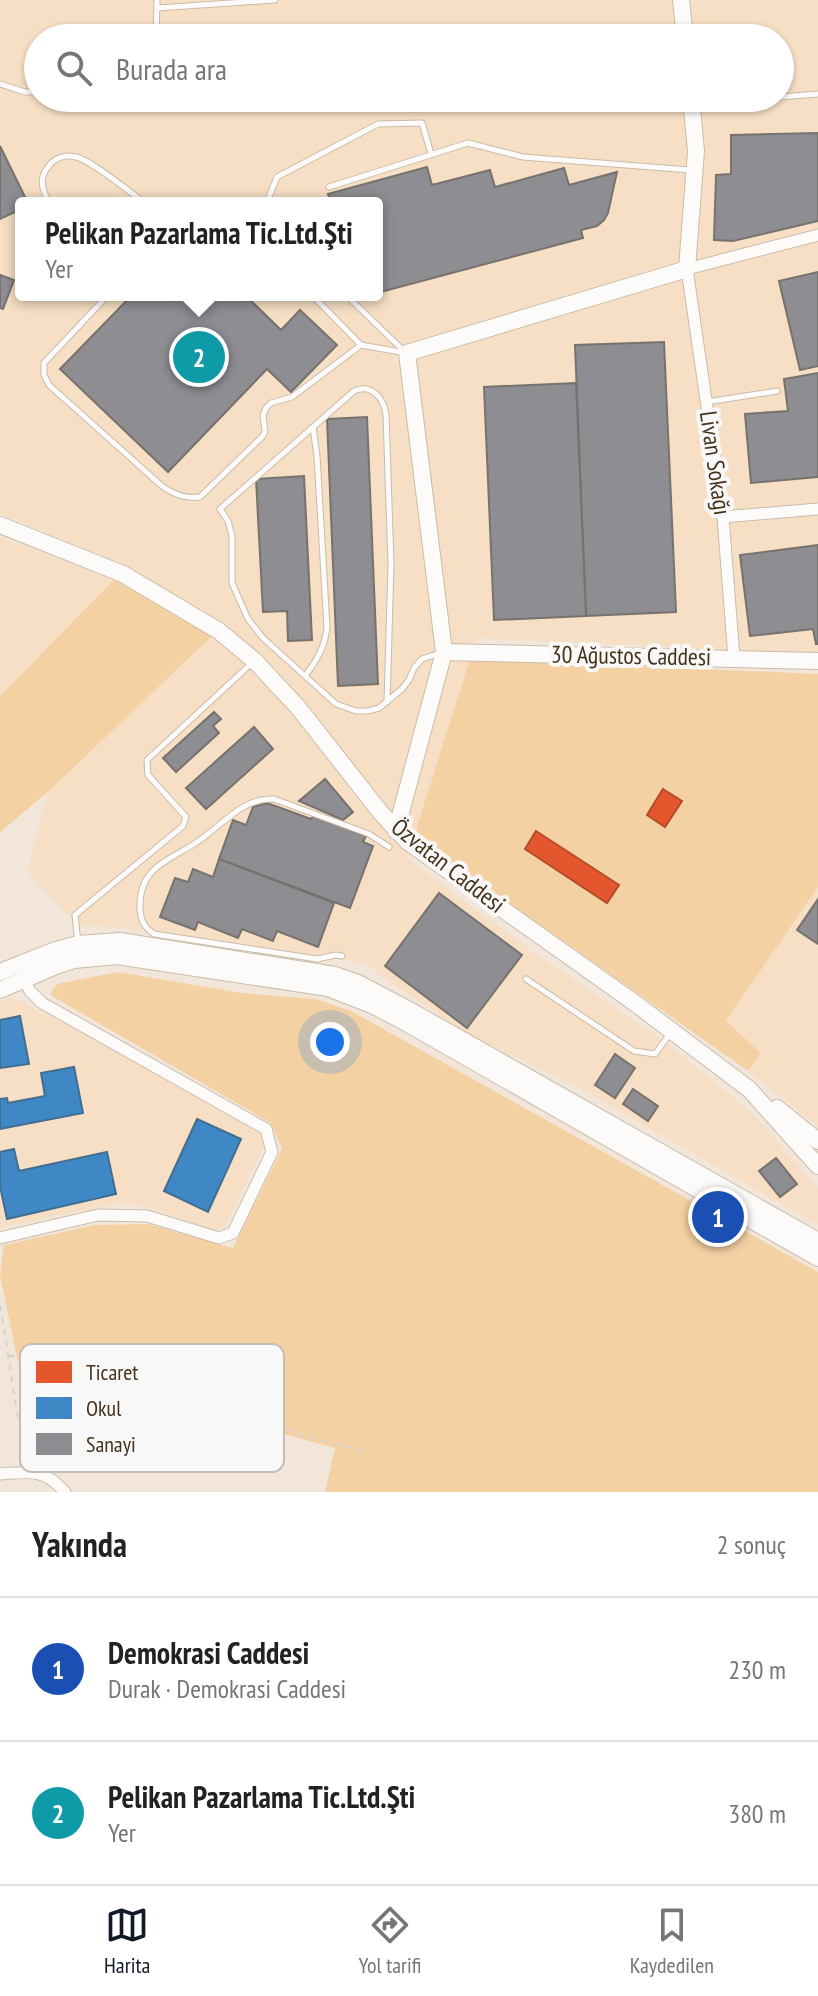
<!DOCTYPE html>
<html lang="tr">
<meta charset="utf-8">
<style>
body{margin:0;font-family:"PT Sans Narrow",sans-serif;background:#f6f6f6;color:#222}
.you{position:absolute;left:330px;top:1042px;width:28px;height:28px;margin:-20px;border:6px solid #fff;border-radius:50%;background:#1a73e8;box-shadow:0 0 0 12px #1a73e833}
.badge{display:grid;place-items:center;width:52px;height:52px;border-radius:50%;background:#111827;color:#fff;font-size:26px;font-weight:700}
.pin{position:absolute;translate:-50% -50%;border:4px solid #fff;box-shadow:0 2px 8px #0006}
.popup{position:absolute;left:15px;top:197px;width:368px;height:104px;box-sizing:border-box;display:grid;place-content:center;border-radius:8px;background:#fff;filter:drop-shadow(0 2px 6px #0005);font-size:26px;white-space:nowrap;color:#767676}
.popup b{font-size:30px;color:#222}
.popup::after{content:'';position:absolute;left:50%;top:100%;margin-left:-16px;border:16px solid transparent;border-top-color:#fff}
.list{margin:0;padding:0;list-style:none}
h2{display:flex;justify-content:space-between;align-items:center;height:104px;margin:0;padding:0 32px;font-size:34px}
h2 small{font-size:26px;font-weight:400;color:#767676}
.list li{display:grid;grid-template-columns:52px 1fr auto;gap:24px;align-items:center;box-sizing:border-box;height:144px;padding:0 32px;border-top:2px solid #e0e0e0}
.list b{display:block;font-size:30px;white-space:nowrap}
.list p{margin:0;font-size:26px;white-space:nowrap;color:#767676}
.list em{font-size:26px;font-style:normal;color:#767676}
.icon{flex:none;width:44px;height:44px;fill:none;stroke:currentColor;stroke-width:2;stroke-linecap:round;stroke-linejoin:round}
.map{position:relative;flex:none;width:818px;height:1492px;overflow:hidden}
.search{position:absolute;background:#fff;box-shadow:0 2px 6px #0004;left:24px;right:24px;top:24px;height:88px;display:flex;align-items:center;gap:20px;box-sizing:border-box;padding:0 28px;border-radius:44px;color:#767676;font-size:30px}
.sheet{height:392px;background:#fff}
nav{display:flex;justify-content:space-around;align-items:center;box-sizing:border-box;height:112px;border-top:2px solid #e0e0e0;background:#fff;font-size:22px;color:#767676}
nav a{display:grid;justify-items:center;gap:4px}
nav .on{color:#111827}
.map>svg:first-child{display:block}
</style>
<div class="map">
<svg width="818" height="1492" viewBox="0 0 818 1492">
<rect width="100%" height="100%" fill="#f1e6d9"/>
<!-- built -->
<g fill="#f6dfc4" fill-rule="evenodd">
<path d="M0 0H818V654L477 638 407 857 420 868 536 954 669 1045 753 1114 818 1188V1225L580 1088 469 1035 363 963 116 927 79 926 27 872 49 791 213 635 235 630 123 564 0 514ZM38 38H780V98H38ZM21 203H377V295H21Z"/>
<path d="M0 537 114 580 0 696Z"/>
<path d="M818 887V1127L748 1071 761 1053 726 1021Z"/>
<path d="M7 998 21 1001 153 1071 260 1134 263 1147 225 1227 215 1230 153 1209 131 1204H114L0 1228V1001Z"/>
</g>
<!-- green -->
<g fill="#f4d1a3">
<path d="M114 580 213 635 49 791 0 832V696Z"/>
<path d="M470 659 818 674V887L726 1021 761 1053 748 1071 414 836Z"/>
<path d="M118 972 241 993 315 999 351 1011 818 1272V1492H325L335 1448 18 1362 0 1275 4 1245 94 1225 148 1224 233 1248 282 1149 271 1123 50 995 57 984Z"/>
</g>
<!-- shops -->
<g fill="#e4572e" stroke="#b44c27" stroke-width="2">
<path d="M663 789 682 801 665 827 647 815Z"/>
<path d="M536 831 619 885 607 903 525 849Z"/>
</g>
<!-- schools -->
<g fill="#3f88c5" stroke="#416e91" stroke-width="2">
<path d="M20 1016 29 1064 0 1068V1020Z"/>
<path d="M74 1067 83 1113 0 1129V1099L7 1098 8 1103 45 1096 41 1073Z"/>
<path d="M197 1119 241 1139 208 1212 164 1191Z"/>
<path d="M14 1149 19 1171 107 1152 116 1194 7 1219 0 1186V1152Z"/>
</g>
<!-- industry -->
<g fill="#8d8d92" stroke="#77726d" stroke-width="2">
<path d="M818 133V221L733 241 714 240 716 175 731 174V135Z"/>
<path d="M0 146 28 203H21V209L0 219Z"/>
<path d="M427 167 432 185 490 170 495 187 564 168 569 185 617 172 608 213 604 220 597 226 581 230 583 238 377 293V203H331L328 194Z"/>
<path d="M818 272V366L800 370 779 281Z"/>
<path d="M0 275 14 280 3 309 0 308Z"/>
<path d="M132 295H245L281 330 300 310 337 345 291 392 267 369 168 472 60 369Z"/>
<path d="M664 342 676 612 586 616 575 345Z"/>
<path d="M818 373V477L751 483 745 414 788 411 784 379Z"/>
<path d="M576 383 586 616 494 620 484 387Z"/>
<path d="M367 417 378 684 338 686 327 419Z"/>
<path d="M304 476 312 640 288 641 287 611 263 612 256 479Z"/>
<path d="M818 545V644H816L813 629 750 636 740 555Z"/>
<path d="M214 712 221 719 213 726 219 733 176 772 163 758Z"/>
<path d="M254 727 273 749 206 809 186 788Z"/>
<path d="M325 779 353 812 343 820 299 801Z"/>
<path d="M267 803 311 819 313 816 366 836 363 842 373 846 350 908 219 859 233 820 246 825 253 807Z"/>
<path d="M219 859 334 903 318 947 277 931 273 941 242 929 238 938 198 922 195 930 160 917 175 878 188 882 193 869 213 877Z"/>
<path d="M439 893 522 955 467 1028 385 966Z"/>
<path d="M818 899V944L797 930Z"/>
<path d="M615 1054 635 1068 615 1098 595 1085Z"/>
<path d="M633 1089 658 1106 648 1121 623 1104Z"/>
<path d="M776 1158 797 1184 780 1197 759 1171Z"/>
</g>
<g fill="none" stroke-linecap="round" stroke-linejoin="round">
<defs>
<g id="lane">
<path d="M157 8 275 0"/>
<path d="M156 38 157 0"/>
<path d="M0 84 25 92H38"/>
<path d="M780 97 818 94"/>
<path d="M220 98H279"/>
<path d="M696 104 767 98"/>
<path d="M329 187 468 143 523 157 690 170"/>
<path d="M49 203C43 191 38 179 48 167 54 158 65 154 76 157 91 160 131 193 145 203"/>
<path d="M269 203V197L277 177 378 124 422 123 431 154"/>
<path d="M108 295 44 363V375L49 385 163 487C175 495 186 499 200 497L262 437 265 432 263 415 266 408 271 403 292 397 361 345"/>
<path d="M312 295 361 345 406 353"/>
<path d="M346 295 406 353"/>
<path d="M707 402 777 391"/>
<path d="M305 676C317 660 325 647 327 627L317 456 313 427"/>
<path d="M387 702 391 564 386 415C384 399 372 383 354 391L220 509 228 521 232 536V583L248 619 263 638 336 704 356 711H368L379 708 402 689 409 680 414 668 422 659 440 653"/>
<path d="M78 943 75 915 183 826 186 817 148 775 147 760 253 662"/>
<path d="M342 956 336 955 317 959 154 934C144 927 141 921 140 909 138 866 170 861 200 840 223 824 244 797 274 799L369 834 389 847"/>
<path d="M526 979 634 1051 655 1054 669 1035"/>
</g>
<g id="street">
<path d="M723 517 818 509"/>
<path d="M734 658 723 517 687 269 818 235"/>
<path d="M0 1238 98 1215 147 1216 219 1238 233 1233 272 1152 266 1129 42 1003 30 991 24 979"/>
<path d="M0 1474C30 1472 44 1468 65 1492"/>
</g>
<g id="secondary">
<path d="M681 0 685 38"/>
<path d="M444 652 818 661"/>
<path d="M396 831 444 652 407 353 687 269 696 151 691 98"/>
</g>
<g id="primary">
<path d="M0 525 123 574 219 631 255 661 277 685 297 706 381 813 408 842 632 1001 749 1089 818 1166"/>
<path d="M0 972 53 951 78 944 120 941 335 975 358 983 411 1011 818 1241"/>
<path d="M0 990 56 966 74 960 117 956 328 988 372 1005 401 1020 818 1258"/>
<path d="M777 1108 818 1141"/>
</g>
</defs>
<!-- lane casing -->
<use href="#lane" stroke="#c9bcaa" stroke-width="7"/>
<!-- street casing -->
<use href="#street" stroke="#c9bcaa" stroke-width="13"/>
<!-- secondary casing -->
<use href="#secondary" stroke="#c9bcaa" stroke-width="18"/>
<!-- primary casing -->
<use href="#primary" stroke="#c9bcaa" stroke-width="18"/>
<!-- path -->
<g stroke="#d7d2ce" stroke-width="2" stroke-dasharray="6 6" stroke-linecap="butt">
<path d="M0 1305C7 1342 11 1380 18 1417L47 1435 165 1466"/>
<path d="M9 1355 366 1452"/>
</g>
<!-- lane -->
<use href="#lane" stroke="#fdfbf9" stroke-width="5"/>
<!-- street -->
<use href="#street" stroke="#fdfbf9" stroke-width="11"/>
<!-- secondary -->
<use href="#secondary" stroke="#fdfbf9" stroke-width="16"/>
<!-- primary -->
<use href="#primary" stroke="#fdfbf9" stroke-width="16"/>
</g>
<g text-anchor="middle" stroke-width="8" stroke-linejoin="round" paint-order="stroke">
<!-- street labels -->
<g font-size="24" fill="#453218" stroke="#f8f8f8">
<text transform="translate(715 463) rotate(82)" y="8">Livan Sokağı</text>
<text transform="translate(631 656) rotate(1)" y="8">30 Ağustos Caddesi</text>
<text transform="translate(448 866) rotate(38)" y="8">Özvatan Caddesi</text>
</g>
</g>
<!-- legend -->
<rect x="20" y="1344" width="264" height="128" rx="12" fill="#f8f8f8" stroke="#c2bdb5" stroke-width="2"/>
<rect x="36" y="1361" width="36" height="22" fill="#e4572e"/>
<rect x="36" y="1397" width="36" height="22" fill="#3f88c5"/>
<rect x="36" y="1433" width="36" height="22" fill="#8d8d92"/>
<g font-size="22" fill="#453218">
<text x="86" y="1380">Ticaret</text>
<text x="86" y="1416">Okul</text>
<text x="86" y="1452">Sanayi</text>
</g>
</svg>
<div class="you"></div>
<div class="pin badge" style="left:718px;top:1217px;background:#1a4fb4">1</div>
<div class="pin badge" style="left:199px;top:357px;background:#0f9aa8">2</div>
<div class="popup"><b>Pelikan Pazarlama Tic.Ltd.Şti</b>Yer</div>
<div class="search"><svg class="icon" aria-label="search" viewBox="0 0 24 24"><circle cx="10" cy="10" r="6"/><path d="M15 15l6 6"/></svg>Burada ara</div>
</div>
<section class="sheet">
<h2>Yakında<small>2 sonuç</small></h2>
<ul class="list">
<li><span class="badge" style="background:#1a4fb4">1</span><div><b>Demokrasi Caddesi</b><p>Durak · Demokrasi Caddesi</p></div><em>230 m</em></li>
<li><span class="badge" style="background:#0f9aa8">2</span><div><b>Pelikan Pazarlama Tic.Ltd.Şti</b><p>Yer</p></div><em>380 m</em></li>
</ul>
</section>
<nav>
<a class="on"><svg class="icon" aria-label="map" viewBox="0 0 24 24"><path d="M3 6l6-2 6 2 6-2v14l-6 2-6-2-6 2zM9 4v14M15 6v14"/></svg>Harita</a>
<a><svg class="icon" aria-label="directions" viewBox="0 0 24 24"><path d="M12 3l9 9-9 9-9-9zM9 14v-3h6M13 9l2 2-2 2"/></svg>Yol tarifi</a>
<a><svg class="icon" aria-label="saved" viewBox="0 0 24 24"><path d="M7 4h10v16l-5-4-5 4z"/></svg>Kaydedilen</a>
</nav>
